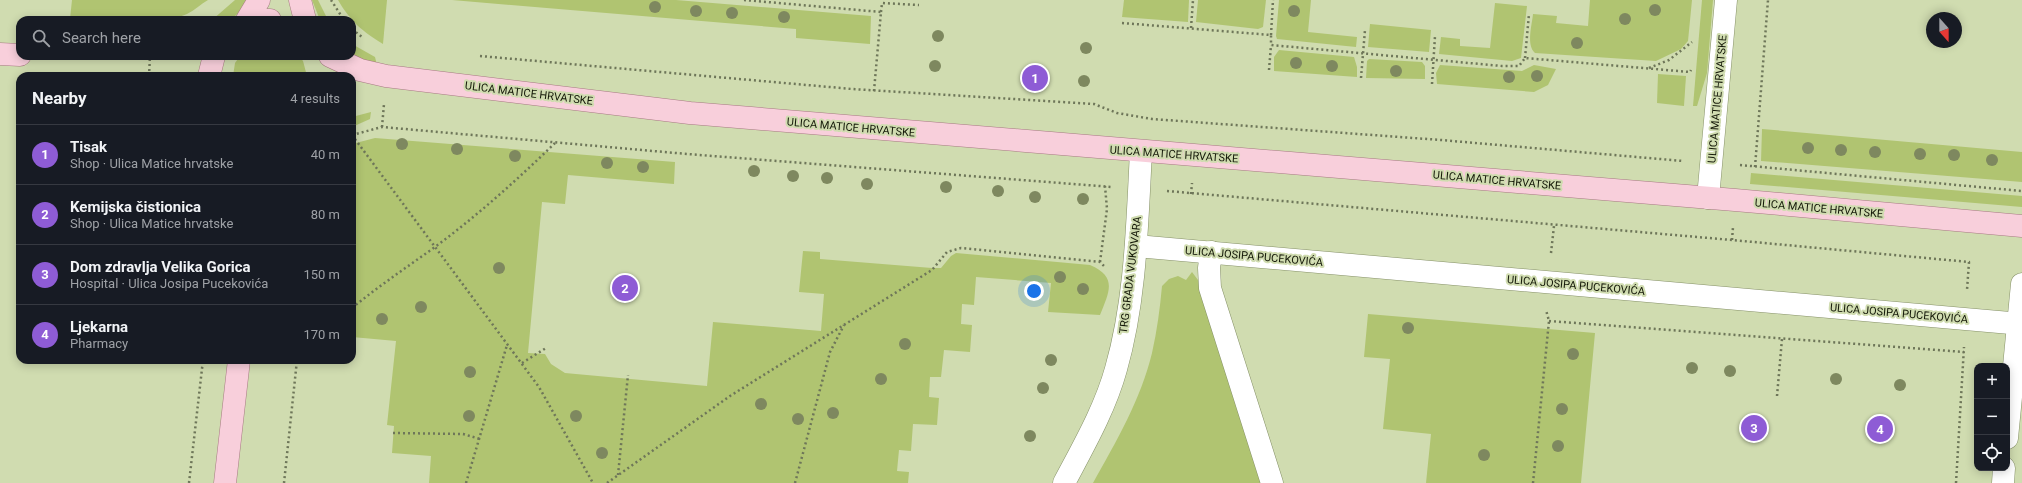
<!DOCTYPE html>
<meta charset="utf-8">
<style>
body{margin:0;font-family:Roboto,sans-serif;background:#242831;color:#f1f3f6}
.controls{position:absolute;right:12px;bottom:12px;display:grid;overflow:hidden;border-radius:8px;box-shadow:0 2px 10px #0003}
.controls button{width:36px;height:36px;display:grid;place-items:center;padding:0;border:0;border-bottom:1px solid #363941;background:#171b24;color:#f1f3f6;font:20px sans-serif}
.compass{position:absolute;left:1926px;top:12px;width:36px;height:36px;border-radius:50%;background:#171b24;box-shadow:0 2px 10px #0003;rotate:159deg}
.you{position:absolute;left:1034px;top:291px;width:14px;height:14px;margin:-10px;border:3px solid #fff;border-radius:50%;background:#1a73e8;box-shadow:0 0 0 6px #1a73e833}
.badge{display:grid;place-items:center;width:26px;height:26px;border-radius:50%;background:#8e5cd5;color:#fff;font-size:13px;font-weight:700}
.pin{position:absolute;translate:-50% -50%;border:2px solid #fff;box-shadow:0 1px 4px #0006}
.list{margin:0;padding:0;list-style:none}
h2{display:flex;justify-content:space-between;align-items:center;height:52px;margin:0;padding:0 16px;font-size:17px}
h2 small{font-size:13px;font-weight:400;color:#9ea1a6}
.list li{display:grid;grid-template-columns:26px 1fr auto;gap:12px;align-items:center;box-sizing:border-box;height:60px;padding:0 16px;border-top:1px solid #363941}
.list b{display:block;font-size:15px;white-space:nowrap}
.list p{margin:0;font-size:13px;white-space:nowrap;color:#9ea1a6}
.list em{font-size:13px;font-style:normal;color:#9ea1a6}
.icon{flex:none;width:22px;height:22px;fill:none;stroke:currentColor;stroke-width:2;stroke-linecap:round;stroke-linejoin:round}
.map{position:relative;flex:none;width:2022px;height:483px;overflow:hidden}
.search{position:absolute;background:#171b24;box-shadow:0 2px 10px #0003;left:16px;top:16px;width:340px;height:44px;display:flex;align-items:center;gap:10px;box-sizing:border-box;padding:0 14px;border-radius:12px;color:#9ea1a6;font-size:15px}
.panel{position:absolute;background:#171b24;box-shadow:0 2px 10px #0003;left:16px;top:72px;width:340px;height:292px;border-radius:12px}
.map>svg:first-child{display:block}
</style>
<div class="map">
<svg width="2022" height="483" viewBox="0 0 2022 483">
<rect width="100%" height="100%" fill="#d0dcb0"/>
<!-- green -->
<g fill="#b0c471">
<path d="M72 0H208C201 4 195 10 187 14 158 26 102 19 70 19Z"/>
<path d="M235 0H246C237 19 232 20 212 20Z"/>
<path d="M312 0H318L328 20H320Z"/>
<path d="M338 0H387L383 44C363 32 350 21 338 0Z"/>
<path d="M452 0H676L871 16 870 44 796 38V29Z"/>
<path d="M1124 0H1189L1188 22 1122 17Z"/>
<path d="M1198 0H1266L1263 27 1258 29 1196 22Z"/>
<path d="M1279 0H1311L1308 32 1357 37 1356 47 1277 39 1276 36Z"/>
<path d="M1590 0H1692L1688 41 1681 49 1656 61 1535 53C1526 45 1532 25 1533 14L1557 16 1556 23 1588 26Z"/>
<path d="M1702 0H1713L1707 73 1697 106H1693Z"/>
<path d="M1495 3 1527 6 1521 58 1512 61 1439 54 1441 37 1460 39V46L1490 48Z"/>
<path d="M1370 24 1431 30 1429 52 1368 47Z"/>
<path d="M352 44 375 57 377 65 352 55Z"/>
<path d="M1279 50 1354 57 1357 67V77L1274 71V57Z"/>
<path d="M240 56H299L303 61 307 76H233L235 63Z"/>
<path d="M1369 59 1422 62 1425 66V79L1366 78 1367 61Z"/>
<path d="M1440 65 1522 71 1534 65 1556 69 1548 85 1534 92 1437 84 1436 73Z"/>
<path d="M1658 74 1686 76 1684 106 1657 103Z"/>
<path d="M371 112 370 119 352 127V117Z"/>
<path d="M1762 129 2022 152V182L1761 161Z"/>
<path d="M375 138 675 162 674 184 568 175 565 204 542 202 528 353 545 354 551 364 565 373 707 386 713 322 821 331 824 294 799 292 803 251 820 252V259L932 268H941L951 256 956 253 1090 265C1118 277 1109 292 1100 315L1048 312 1051 283 976 277 974 305 962 304 961 324 972 325 970 352 944 350 941 377H930L929 397 939 398 937 425 913 424 911 451 899 450 897 471 909 472 908 483H429L431 456 392 453 394 426 387 425 396 341 352 337V144Z"/>
<path d="M1751 173 2022 196V207L1750 184Z"/>
<path d="M1192 272 1201 284 1264 483H1093C1116 442 1141 399 1152 353 1157 331 1160 308 1162 286L1169 279 1178 276 1186 280Z"/>
<path d="M1368 314 1595 333 1581 483H1426L1431 434 1383 429 1390 359 1364 357Z"/>
<path d="M301 360H348L347 364Z"/>
</g>
<g fill="none" stroke-linecap="round" stroke-linejoin="round">
<defs>
<g id="minor">
<path d="M1708 198 1726 0"/>
<path d="M1136 246 2022 324"/>
<path d="M1211 252 1209 268 1210 288 1272 483"/>
<path d="M2007 438 2022 284"/>
<path d="M1064 483C1083 447 1105 409 1116 369 1136 299 1137 225 1141 152"/>
<path d="M2003 483 2004 468"/>
</g>
<g id="major">
<path d="M300 0 305 20"/>
<path d="M247 20 259 0"/>
<path d="M266 20H270"/>
<path d="M0 54 20 55"/>
<path d="M330 56 360 70 386 76 690 113 1735 200 2022 226"/>
<path d="M209 76 214 56"/>
<path d="M225 483 239 360"/>
</g>
</defs>
<!-- minor casing -->
<use href="#minor" stroke="#869168" stroke-width="23"/>
<!-- major casing -->
<use href="#major" stroke="#a67a82" stroke-width="23"/>
<!-- path -->
<g stroke="#6e7659" stroke-width="2.5" stroke-dasharray="2 3" stroke-linecap="butt">
<path d="M331 0 344 20"/>
<path d="M744 0 881 12 874 91"/>
<path d="M881 12 882 3 919 5"/>
<path d="M1122 23 1271 35V45L1502 66H1519L1525 58 1690 72 1691 70"/>
<path d="M1191 28 1193 0"/>
<path d="M352 29 362 37"/>
<path d="M1271 35 1273 0"/>
<path d="M480 56 852 89 1094 104 1117 113 1152 119 1441 140 1683 161"/>
<path d="M1525 58 1529 14"/>
<path d="M1649 68 1669 60 1692 42"/>
<path d="M1269 70 1271 45"/>
<path d="M149 76 150 56"/>
<path d="M1361 78 1365 30"/>
<path d="M1432 84 1435 36"/>
<path d="M382 127 384 104"/>
<path d="M352 135 382 127 687 154 1112 187"/>
<path d="M352 135 539 387 593 483"/>
<path d="M1740 165 2022 191"/>
<path d="M1755 167 1768 0"/>
<path d="M1167 191 1732 240 1969 262 1967 290"/>
<path d="M1191 194 1192 183"/>
<path d="M1732 240 1733 227"/>
<path d="M1551 253 1554 226"/>
<path d="M1100 262 1107 209 1105 186"/>
<path d="M352 308C379 286 407 267 435 247 478 215 517 180 555 143"/>
<path d="M1549 321 1964 352"/>
<path d="M522 363 546 348"/>
<path d="M1777 396 1782 339"/>
<path d="M393 433 463 434 480 439"/>
<path d="M618 475 628 375"/>
<path d="M189 483 203 360"/>
<path d="M284 483 297 360"/>
<path d="M466 483 507 345"/>
<path d="M607 483 730 396 932 270 947 252 961 248 1100 262 1105 267"/>
<path d="M795 483 830 352 844 325"/>
<path d="M1533 483 1549 321 1546 310"/>
<path d="M1956 483 1964 347"/>
</g>
<!-- minor -->
<use href="#minor" stroke="#fff" stroke-width="22"/>
<!-- major -->
<use href="#major" stroke="#f8cfdb" stroke-width="22"/>
</g>
<!-- trees -->
<g fill="#7e885f">
<circle cx="655" cy="7" r="6"/>
<circle cx="1655" cy="10" r="6"/>
<circle cx="696" cy="11" r="6"/>
<circle cx="1294" cy="11" r="6"/>
<circle cx="732" cy="13" r="6"/>
<circle cx="784" cy="17" r="6"/>
<circle cx="1625" cy="19" r="6"/>
<circle cx="938" cy="36" r="6"/>
<circle cx="1577" cy="43" r="6"/>
<circle cx="1086" cy="48" r="6"/>
<circle cx="1296" cy="63" r="6"/>
<circle cx="935" cy="66" r="6"/>
<circle cx="1332" cy="66" r="6"/>
<circle cx="1396" cy="71" r="6"/>
<circle cx="1537" cy="76" r="6"/>
<circle cx="1509" cy="77" r="6"/>
<circle cx="1084" cy="81" r="6"/>
<circle cx="402" cy="144" r="6"/>
<circle cx="1808" cy="148" r="6"/>
<circle cx="457" cy="149" r="6"/>
<circle cx="1841" cy="150" r="6"/>
<circle cx="1875" cy="152" r="6"/>
<circle cx="1920" cy="154" r="6"/>
<circle cx="1954" cy="155" r="6"/>
<circle cx="515" cy="156" r="6"/>
<circle cx="1992" cy="160" r="6"/>
<circle cx="607" cy="163" r="6"/>
<circle cx="643" cy="167" r="6"/>
<circle cx="754" cy="171" r="6"/>
<circle cx="793" cy="176" r="6"/>
<circle cx="827" cy="178" r="6"/>
<circle cx="867" cy="184" r="6"/>
<circle cx="946" cy="187" r="6"/>
<circle cx="998" cy="191" r="6"/>
<circle cx="1035" cy="197" r="6"/>
<circle cx="1083" cy="199" r="6"/>
<circle cx="499" cy="268" r="6"/>
<circle cx="1060" cy="277" r="6"/>
<circle cx="1083" cy="289" r="6"/>
<circle cx="421" cy="307" r="6"/>
<circle cx="382" cy="319" r="6"/>
<circle cx="1408" cy="328" r="6"/>
<circle cx="905" cy="344" r="6"/>
<circle cx="1573" cy="354" r="6"/>
<circle cx="1051" cy="360" r="6"/>
<circle cx="1692" cy="368" r="6"/>
<circle cx="1730" cy="371" r="6"/>
<circle cx="470" cy="372" r="6"/>
<circle cx="881" cy="379" r="6"/>
<circle cx="1836" cy="379" r="6"/>
<circle cx="1900" cy="385" r="6"/>
<circle cx="1043" cy="388" r="6"/>
<circle cx="761" cy="404" r="6"/>
<circle cx="1562" cy="409" r="6"/>
<circle cx="833" cy="413" r="6"/>
<circle cx="469" cy="416" r="6"/>
<circle cx="576" cy="416" r="6"/>
<circle cx="798" cy="419" r="6"/>
<circle cx="1030" cy="436" r="6"/>
<circle cx="1558" cy="446" r="6"/>
<circle cx="602" cy="453" r="6"/>
<circle cx="1484" cy="455" r="6"/>
</g>
<g text-anchor="middle" stroke-width="4" stroke-linejoin="round" paint-order="stroke">
<!-- street labels -->
<g font-size="11" fill="#141808" stroke="#d0dcb0">
<text transform="translate(529 93) rotate(7)" y="4">ULICA MATICE HRVATSKE</text>
<text transform="translate(1717 99) rotate(-85)" y="4">ULICA MATICE HRVATSKE</text>
<text transform="translate(851 127) rotate(5)" y="4">ULICA MATICE HRVATSKE</text>
<text transform="translate(1174 154) rotate(4)" y="4">ULICA MATICE HRVATSKE</text>
<text transform="translate(1497 180) rotate(5)" y="4">ULICA MATICE HRVATSKE</text>
<text transform="translate(1819 208) rotate(5)" y="4">ULICA MATICE HRVATSKE</text>
<text transform="translate(1254 256) rotate(5)" y="4">ULICA JOSIPA PUCEKOVIĆA</text>
<text transform="translate(1130 275) rotate(-83)" y="4">TRG GRADA VUKOVARA</text>
<text transform="translate(1576 285) rotate(5)" y="4">ULICA JOSIPA PUCEKOVIĆA</text>
<text transform="translate(1899 313) rotate(5)" y="4">ULICA JOSIPA PUCEKOVIĆA</text>
</g>
</g>
</svg>
<div class="controls">
<button>+</button>
<button>−</button>
<button><svg class="icon" aria-label="locate" viewBox="0 0 24 24"><circle cx="12" cy="12" r="6"/><path d="M12 2v4M12 18v4M2 12h4M18 12h4"/></svg></button>
</div>
<svg class="compass" viewBox="-18 -18 36 36"><path d="M0-13l5 13h-10z" fill="#e53935"/><path d="M0 13l5-13h-10z" fill="#9ea1a6"/></svg>
<div class="you"></div>
<div class="pin badge" style="left:1035px;top:78px">1</div>
<div class="pin badge" style="left:625px;top:288px">2</div>
<div class="pin badge" style="left:1754px;top:428px">3</div>
<div class="pin badge" style="left:1880px;top:429px">4</div>
<div class="search"><svg class="icon" aria-label="search" viewBox="0 0 24 24"><circle cx="10" cy="10" r="6"/><path d="M15 15l6 6"/></svg>Search here</div>
<section class="panel">
<h2>Nearby<small>4 results</small></h2>
<ul class="list">
<li><span class="badge">1</span><div><b>Tisak</b><p>Shop · Ulica Matice hrvatske</p></div><em>40 m</em></li>
<li><span class="badge">2</span><div><b>Kemijska čistionica</b><p>Shop · Ulica Matice hrvatske</p></div><em>80 m</em></li>
<li><span class="badge">3</span><div><b>Dom zdravlja Velika Gorica</b><p>Hospital · Ulica Josipa Pucekovića</p></div><em>150 m</em></li>
<li><span class="badge">4</span><div><b>Ljekarna</b><p>Pharmacy</p></div><em>170 m</em></li>
</ul>
</section>
</div>
